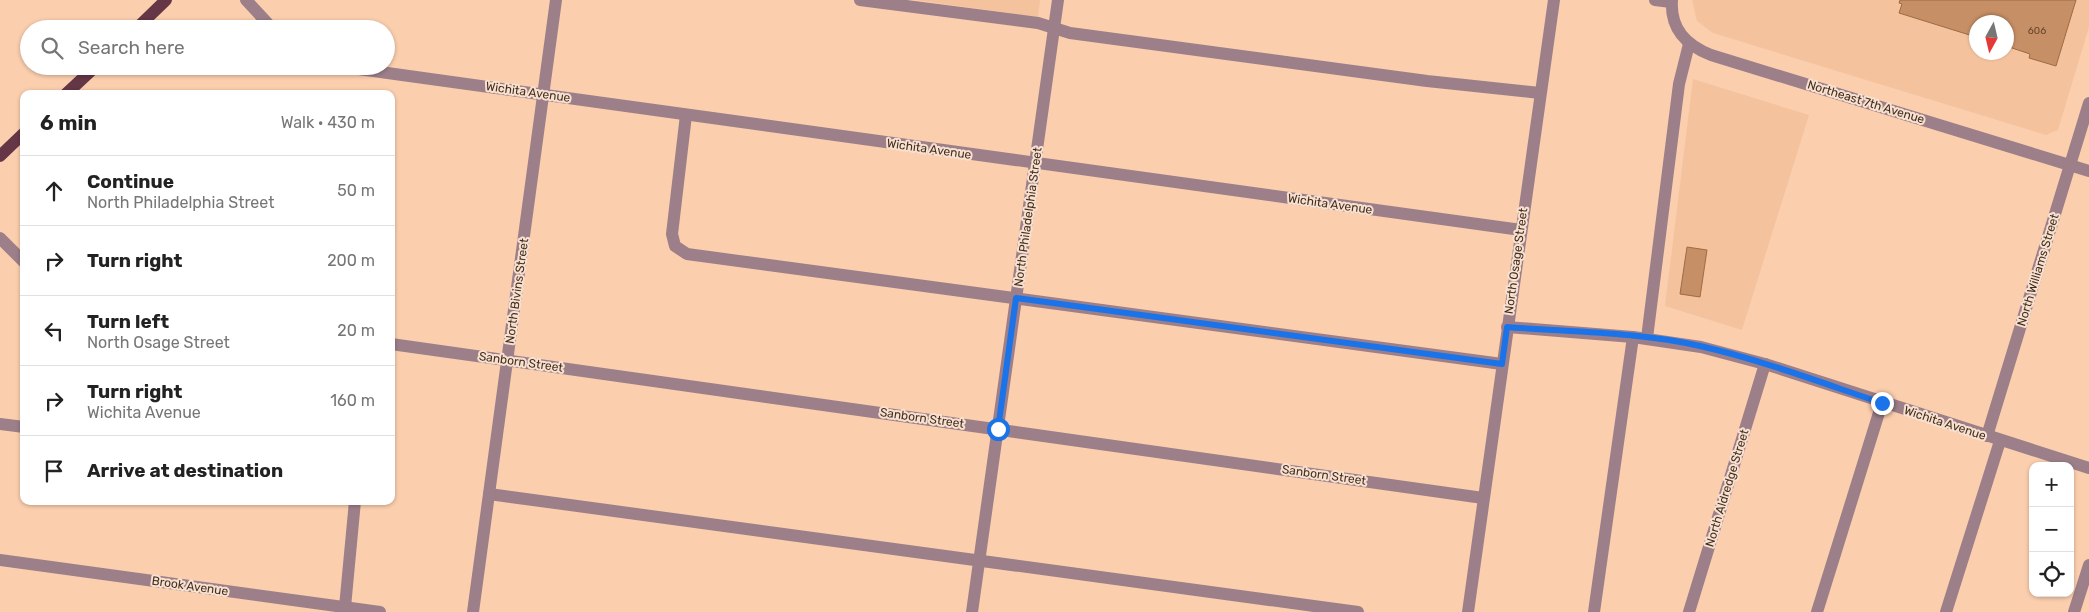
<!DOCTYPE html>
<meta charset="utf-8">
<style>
body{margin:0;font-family:Rubik,sans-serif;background:#f2f2f2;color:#222}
.controls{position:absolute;right:15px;bottom:15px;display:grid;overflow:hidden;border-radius:10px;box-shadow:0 1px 4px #0004}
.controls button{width:45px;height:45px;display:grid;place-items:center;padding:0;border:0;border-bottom:1px solid #e0e0e0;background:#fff;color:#222;font:25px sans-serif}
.compass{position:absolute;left:1969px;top:15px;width:45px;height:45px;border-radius:50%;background:#fff;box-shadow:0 1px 4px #0004;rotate:188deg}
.stop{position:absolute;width:15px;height:15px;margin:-11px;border:4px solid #1a73e8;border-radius:50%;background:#fff}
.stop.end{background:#1a73e8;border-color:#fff;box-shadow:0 1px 5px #0008}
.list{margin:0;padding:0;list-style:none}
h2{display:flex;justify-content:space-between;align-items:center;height:65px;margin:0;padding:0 20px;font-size:21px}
h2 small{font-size:16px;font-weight:400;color:#767676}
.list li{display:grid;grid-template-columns:32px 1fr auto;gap:15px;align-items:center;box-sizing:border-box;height:70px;padding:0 20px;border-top:1px solid #e0e0e0}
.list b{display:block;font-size:19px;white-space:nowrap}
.list p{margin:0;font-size:16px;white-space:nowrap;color:#767676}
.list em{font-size:16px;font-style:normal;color:#767676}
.icon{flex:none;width:28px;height:28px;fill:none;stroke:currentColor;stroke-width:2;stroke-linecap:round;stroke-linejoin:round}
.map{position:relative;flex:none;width:2089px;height:612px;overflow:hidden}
.search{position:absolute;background:#fff;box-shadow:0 1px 4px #0004;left:20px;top:20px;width:375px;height:55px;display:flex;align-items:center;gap:12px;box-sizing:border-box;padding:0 18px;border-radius:28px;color:#767676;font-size:19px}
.panel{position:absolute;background:#fff;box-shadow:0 1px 4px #0004;left:20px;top:90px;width:375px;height:415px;border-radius:10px}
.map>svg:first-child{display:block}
</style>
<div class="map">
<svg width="2089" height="612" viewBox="0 0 2089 612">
<rect width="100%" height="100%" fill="#fbceae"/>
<!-- built -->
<g fill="#f4c39e" fill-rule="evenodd">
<path d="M915 0H1040L1038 17Z"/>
<path d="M1692 0H2089V27L2058 130 2046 135 1713 33 1697 21ZM1976 22H2006V52H1976Z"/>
<path d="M1693 79 1809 115 1742 330 1665 306Z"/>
</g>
<!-- building -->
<g fill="#c68f66" stroke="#9d6b44">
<path d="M1900 0H2076L2056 66 2029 58 2030 54 2006 46V22H1976V37L1899 13 1902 4 1899 3Z"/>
<path d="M1687 247 1707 250 1700 297 1680 294Z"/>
</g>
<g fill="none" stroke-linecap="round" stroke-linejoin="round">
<!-- minor -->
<g stroke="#9c7f88" stroke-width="12">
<path d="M246 0 273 29"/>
<path d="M860 0 1038 23 1070 33 1427 81 1540 93"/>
<path d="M1655 0 1671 2"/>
<path d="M1672 0C1670 29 1686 45 1711 55L2089 171"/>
<path d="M337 66 1521 230"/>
<path d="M686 115 672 234 675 246 687 254 1502 364"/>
<path d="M0 238 24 262"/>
<path d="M1507 327 1633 337 1701 347 1765 364 2089 468"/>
<path d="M1647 338 1679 84 1689 44"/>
<path d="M391 344 1483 498"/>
<path d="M0 424 24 427"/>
<path d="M1987 436 2089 103"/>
<path d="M489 494 1358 612"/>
<path d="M0 560 380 612"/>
<path d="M345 607 355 501"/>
<path d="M473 612 556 0"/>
<path d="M972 612 1058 0"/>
<path d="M1468 612 1554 0"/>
<path d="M1594 612 1633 337"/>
<path d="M1689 612 1765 364"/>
<path d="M1817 612 1882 403"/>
<path d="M1946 612 2000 441"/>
<path d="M2074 612 2089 565"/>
</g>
<!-- major -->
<g stroke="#653646" stroke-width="12">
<path d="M136 29 166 0"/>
<path d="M66 94 96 66"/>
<path d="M0 156 24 133"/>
</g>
</g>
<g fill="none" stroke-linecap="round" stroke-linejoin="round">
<!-- route -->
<path stroke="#1a73e8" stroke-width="6" d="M998 429 1016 298 1502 364 1507 327C1571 332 1638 332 1700 346 1762 360 1822 383 1882 403"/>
</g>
<g text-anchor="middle" stroke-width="4" stroke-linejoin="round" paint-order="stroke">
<!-- number labels -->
<g font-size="10" fill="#64462f">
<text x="2037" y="34">606</text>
</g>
<!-- street labels -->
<g font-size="12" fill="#432e1d" stroke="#f8e1d0">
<text transform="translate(528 92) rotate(8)" y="4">Wichita Avenue</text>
<text transform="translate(1866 102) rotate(17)" y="4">Northeast 7th Avenue</text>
<text transform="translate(929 149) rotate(8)" y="4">Wichita Avenue</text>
<text transform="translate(1330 204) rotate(8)" y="4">Wichita Avenue</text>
<text transform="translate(1028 217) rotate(-82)" y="4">North Philadelphia Street</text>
<text transform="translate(1516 261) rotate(-82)" y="4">North Osage Street</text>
<text transform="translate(2038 270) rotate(-73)" y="4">North Williams Street</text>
<text transform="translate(517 291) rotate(-82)" y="4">North Bivins Street</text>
<text transform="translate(521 362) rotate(8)" y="4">Sanborn Street</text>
<text transform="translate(922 418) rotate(8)" y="4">Sanborn Street</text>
<text transform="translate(1945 423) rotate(18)" y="4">Wichita Avenue</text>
<text transform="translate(1324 475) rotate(8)" y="4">Sanborn Street</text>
<text transform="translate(1727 488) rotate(-73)" y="4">North Aldredge Street</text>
<text transform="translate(190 586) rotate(8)" y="4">Brook Avenue</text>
</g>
</g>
</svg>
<div class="controls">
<button>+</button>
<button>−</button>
<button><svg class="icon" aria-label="locate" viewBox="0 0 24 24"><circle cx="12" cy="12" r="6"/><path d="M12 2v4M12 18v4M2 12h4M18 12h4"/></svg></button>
</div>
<svg class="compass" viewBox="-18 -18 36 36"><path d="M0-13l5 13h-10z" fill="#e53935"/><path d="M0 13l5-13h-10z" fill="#767676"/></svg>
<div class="stop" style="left:998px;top:429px"></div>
<div class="stop end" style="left:1882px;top:403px"></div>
<div class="search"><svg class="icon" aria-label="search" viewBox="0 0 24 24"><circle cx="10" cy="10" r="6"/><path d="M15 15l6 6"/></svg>Search here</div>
<section class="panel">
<h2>6 min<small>Walk · 430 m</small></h2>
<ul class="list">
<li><svg class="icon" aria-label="ahead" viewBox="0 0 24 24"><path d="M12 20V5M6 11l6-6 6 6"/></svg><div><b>Continue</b><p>North Philadelphia Street</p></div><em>50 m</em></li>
<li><svg class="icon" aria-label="right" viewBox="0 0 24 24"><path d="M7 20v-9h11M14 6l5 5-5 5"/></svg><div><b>Turn right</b></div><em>200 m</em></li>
<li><svg class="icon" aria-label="left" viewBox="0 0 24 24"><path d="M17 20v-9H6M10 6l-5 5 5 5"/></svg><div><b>Turn left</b><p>North Osage Street</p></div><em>20 m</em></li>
<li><svg class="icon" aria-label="right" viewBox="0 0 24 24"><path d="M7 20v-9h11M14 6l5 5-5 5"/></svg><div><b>Turn right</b><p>Wichita Avenue</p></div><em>160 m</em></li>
<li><svg class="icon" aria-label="arrive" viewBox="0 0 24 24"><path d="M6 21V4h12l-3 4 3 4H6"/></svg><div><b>Arrive at destination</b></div></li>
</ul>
</section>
</div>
